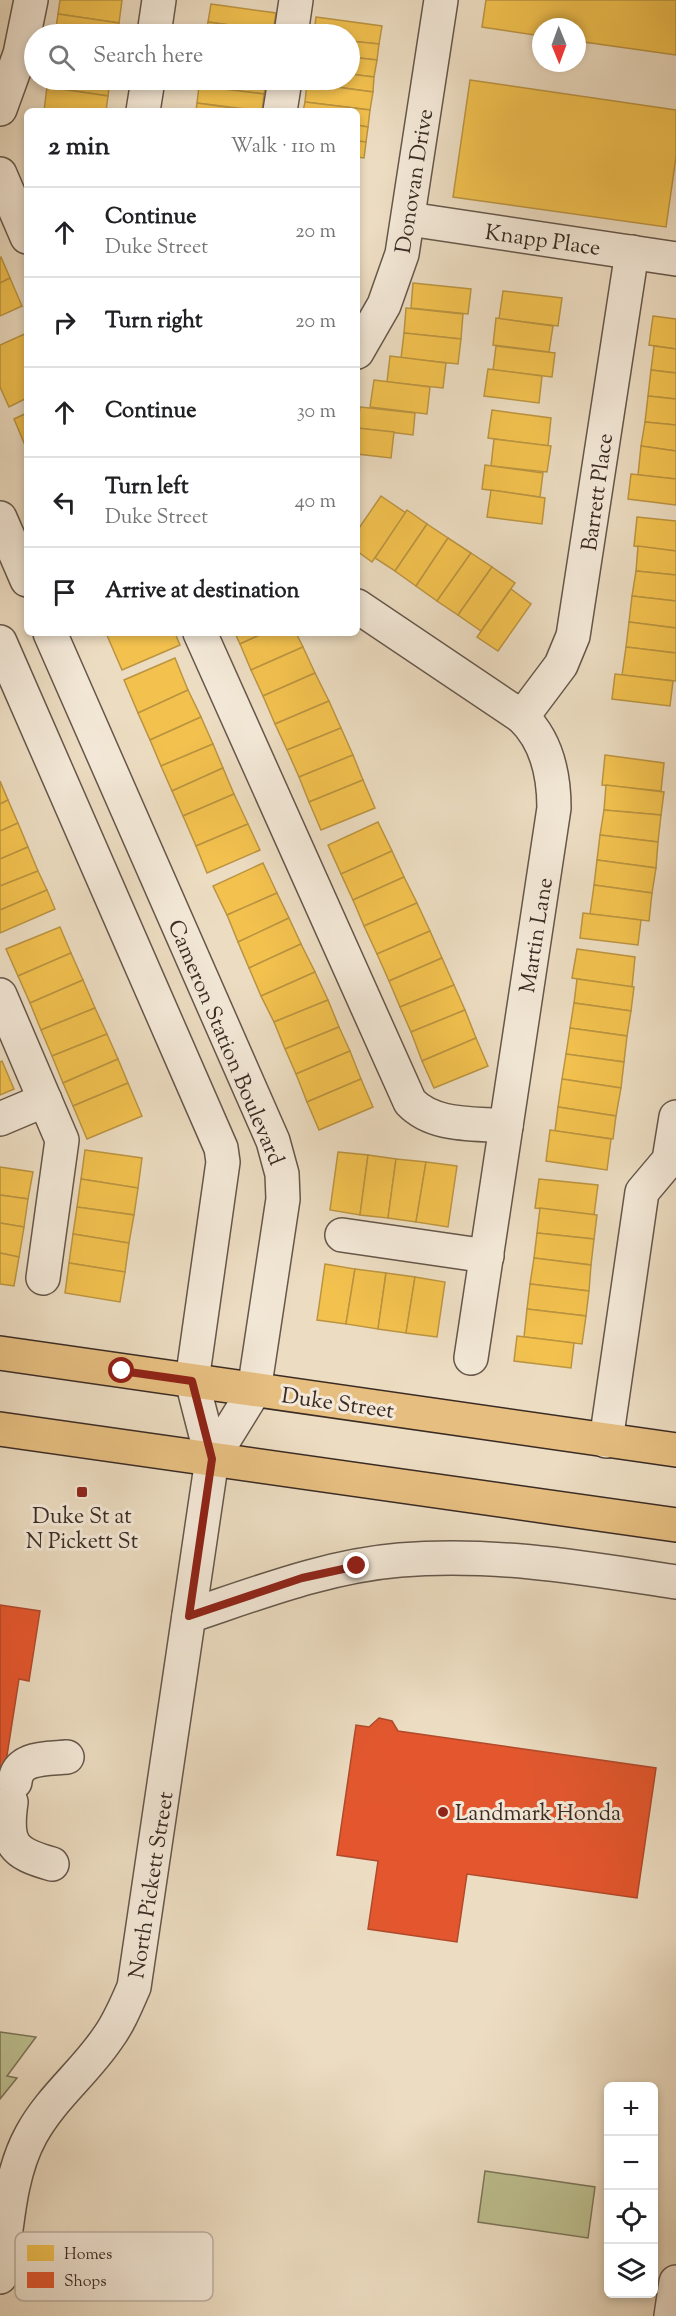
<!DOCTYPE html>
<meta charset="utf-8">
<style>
body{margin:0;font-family:"Sorts Mill Goudy",serif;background:#f2f2f2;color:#202124}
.controls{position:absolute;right:18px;bottom:18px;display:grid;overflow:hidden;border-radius:9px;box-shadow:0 3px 9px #0003}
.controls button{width:54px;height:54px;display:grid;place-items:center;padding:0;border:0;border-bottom:2px solid #e0e0e0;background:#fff;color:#202124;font:30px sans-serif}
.compass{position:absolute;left:532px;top:18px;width:54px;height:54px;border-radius:50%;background:#fff;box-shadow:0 3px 9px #0003;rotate:179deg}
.stop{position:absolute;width:18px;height:18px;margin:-14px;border:4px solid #8f2418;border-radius:50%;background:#fff}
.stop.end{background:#8f2418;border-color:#fff;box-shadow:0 2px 6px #0008}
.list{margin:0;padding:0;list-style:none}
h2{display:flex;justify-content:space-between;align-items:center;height:78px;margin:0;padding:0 24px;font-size:26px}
h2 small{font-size:20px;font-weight:400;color:#757577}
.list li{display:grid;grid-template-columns:39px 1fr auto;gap:18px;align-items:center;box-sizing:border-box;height:90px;padding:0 24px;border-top:2px solid #e0e0e0}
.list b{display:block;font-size:22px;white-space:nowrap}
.list p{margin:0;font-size:20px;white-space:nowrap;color:#757577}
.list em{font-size:20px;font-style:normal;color:#757577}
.icon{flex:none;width:33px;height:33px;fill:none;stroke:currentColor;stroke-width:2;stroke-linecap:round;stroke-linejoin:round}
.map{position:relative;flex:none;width:676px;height:2316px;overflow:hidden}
.search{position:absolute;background:#fff;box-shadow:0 3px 9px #0003;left:24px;top:24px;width:336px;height:66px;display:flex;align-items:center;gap:15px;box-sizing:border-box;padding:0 21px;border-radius:33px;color:#757577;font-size:22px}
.panel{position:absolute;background:#fff;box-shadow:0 3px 9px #0003;left:24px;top:108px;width:336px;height:528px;border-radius:9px}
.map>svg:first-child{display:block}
</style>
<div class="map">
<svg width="676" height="2316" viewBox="0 0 676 2316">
<rect width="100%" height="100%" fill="#ecdcc1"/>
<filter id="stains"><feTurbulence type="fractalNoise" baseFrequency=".00333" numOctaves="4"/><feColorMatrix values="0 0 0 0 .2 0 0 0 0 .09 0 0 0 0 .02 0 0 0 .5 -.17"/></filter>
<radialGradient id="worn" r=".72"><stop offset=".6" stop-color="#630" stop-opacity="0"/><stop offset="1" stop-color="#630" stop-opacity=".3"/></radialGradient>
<!-- green -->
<g fill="#bdbf8f" stroke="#7c755a" stroke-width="1.5">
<path d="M0 2032 36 2037 7 2076 17 2078 0 2099Z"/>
<path d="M485 2171 595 2187 588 2238 478 2222Z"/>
</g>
<!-- homes -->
<g fill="#f2c14e" stroke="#bb9441" stroke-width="1.5">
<path d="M60 0H122L119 23 58 14Z"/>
<path d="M486 0H676V55L577 41V27H541V36L482 27Z"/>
<path d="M211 4 276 13 273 31 208 22Z"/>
<path d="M58 14 119 23 117 34H55Z"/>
<path d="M316 17 382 26 379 44 350 41V34H314Z"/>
<path d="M208 22 273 31V34H206Z"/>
<path d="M350 41 379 44 377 60 350 57Z"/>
<path d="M350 57 377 60 374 77 350 74Z"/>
<path d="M350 74 374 77 373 92 307 83 308 80H350Z"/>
<path d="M48 80H110L108 96 47 87Z"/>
<path d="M200 80H267L264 94 199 86Z"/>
<path d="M470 80 676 110V157L666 227 453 197Z"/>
<path d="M307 83 373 92 370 110 305 102Z"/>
<path d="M199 86 264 94 262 111 197 103Z"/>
<path d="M47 87 108 96 106 111H44Z"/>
<path d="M305 102 370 110 368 127 357 125V111H303Z"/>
<path d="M197 103 254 111H196Z"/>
<path d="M357 125 368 127 366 142 357 141Z"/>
<path d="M357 141 366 142 364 158 357 157Z"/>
<path d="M1 257 10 278 0 283V258Z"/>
<path d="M10 278 22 306 0 316V283Z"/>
<path d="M413 283 471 289 468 314 411 308Z"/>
<path d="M503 291 562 298 558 326 499 319Z"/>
<path d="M406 308 463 314 461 339 404 333Z"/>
<path d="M653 316 676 319V349L649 345Z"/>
<path d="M496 318 553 326 549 352 493 345Z"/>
<path d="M27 333V398L9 407 0 387V345Z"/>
<path d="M404 333 461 339 458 364 401 358Z"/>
<path d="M496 346 555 353 552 377 493 370Z"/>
<path d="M654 346 676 349V373L651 370Z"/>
<path d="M390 356 446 363 443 388 387 382Z"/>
<path d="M488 369 542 376 539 403 484 396Z"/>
<path d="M651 370 676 373V399L648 396Z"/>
<path d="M374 380 430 387 427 414 370 407Z"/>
<path d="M648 396 676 399V425L645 422Z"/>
<path d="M360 407 415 413 413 435 357 428Z"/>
<path d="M492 410 551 418 548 446 488 438Z"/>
<path d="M27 413V450L14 419Z"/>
<path d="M645 422 676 425V451L641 446Z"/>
<path d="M357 428 394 432 391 458 357 454Z"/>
<path d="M494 439 551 446 547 472 491 466Z"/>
<path d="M641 446 676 451V479L638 475Z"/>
<path d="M485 465 543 473 540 497 482 489Z"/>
<path d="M631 474 676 479V505L628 499Z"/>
<path d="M491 490 545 498 542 524 487 517Z"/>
<path d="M381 496 406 513 372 562 357 551V531Z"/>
<path d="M407 510 427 524 395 571 375 558Z"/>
<path d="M637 517 676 521V551L634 546Z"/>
<path d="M427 524 448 538 416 586 395 571Z"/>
<path d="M448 538 471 553 437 601 416 586Z"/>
<path d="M638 546 676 551V575L636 571Z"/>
<path d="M471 553 492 567 458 615 437 601Z"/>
<path d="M492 567 515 583 481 631 458 615Z"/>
<path d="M636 571 676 575V601L632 596Z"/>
<path d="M511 589 531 604 498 651 477 637Z"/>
<path d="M632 596 676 601V628L629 622Z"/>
<path d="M629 622 676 628V653L626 647Z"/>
<path d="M106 633H175L180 645 122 670Z"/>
<path d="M235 633H264L240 644Z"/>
<path d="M264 633H296L303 647 251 670 240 644Z"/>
<path d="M303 647 315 673 263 696 251 670Z"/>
<path d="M626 647 676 653V681L622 675Z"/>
<path d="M175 658 188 690 138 713 124 680Z"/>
<path d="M315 673 329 701 275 724 263 696Z"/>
<path d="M615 674 673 681 670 706 612 699Z"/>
<path d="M188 690 201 717 150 740 138 713Z"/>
<path d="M329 701 341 728 287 750 275 724Z"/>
<path d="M201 717 213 744 161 766 150 740Z"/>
<path d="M341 728 353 755 299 777 287 750Z"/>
<path d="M213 744 223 768 172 791 161 766Z"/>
<path d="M353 755 363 780 309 802 299 777Z"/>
<path d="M605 755 664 763 661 791 602 785Z"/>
<path d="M223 768 234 794 183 816 172 791Z"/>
<path d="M363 780 375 808 321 830 309 802Z"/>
<path d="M0 781 8 800 0 804Z"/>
<path d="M606 785 664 792 661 815 604 810Z"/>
<path d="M234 794 248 824 196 846 183 816Z"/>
<path d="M8 800 18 823 0 831V804Z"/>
<path d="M604 810 661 815 658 842 600 835Z"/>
<path d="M378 822 392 851 341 874 328 845Z"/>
<path d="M18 823 28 847 0 859V831Z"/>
<path d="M248 824 260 850 207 873 196 846Z"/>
<path d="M600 835 658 842 656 868 597 860Z"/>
<path d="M28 847 38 871 0 886V859Z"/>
<path d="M392 851 404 877 353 900 341 874Z"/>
<path d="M597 860 656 868 652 893 594 885Z"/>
<path d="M263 863 277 893 227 915 213 886Z"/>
<path d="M38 871 47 890 0 910V886Z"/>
<path d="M404 877 417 903 364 926 353 900Z"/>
<path d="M594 885 652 893 649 921 590 914Z"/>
<path d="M47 890 55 909 0 933V910Z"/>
<path d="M277 893 289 918 238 942 227 915Z"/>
<path d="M417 903 430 931 377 954 364 926Z"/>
<path d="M583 913 641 920 638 945 580 938Z"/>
<path d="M289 918 301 944 249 968 238 942Z"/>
<path d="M60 927 71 953 18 976 6 949Z"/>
<path d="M430 931 442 958 389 981 377 954Z"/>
<path d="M301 944 315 972 261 996 249 968Z"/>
<path d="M577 949 635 957 632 987 572 978Z"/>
<path d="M71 953 83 980 30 1003 18 976Z"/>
<path d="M442 958 454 985 400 1007 389 981Z"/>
<path d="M315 972 328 1000 274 1022 261 996Z"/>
<path d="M577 979 634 987 631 1011 574 1003Z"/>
<path d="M83 980 95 1008 41 1030 30 1003Z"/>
<path d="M454 985 465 1010 411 1032 400 1007Z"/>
<path d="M328 1000 339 1027 285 1049 274 1022Z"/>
<path d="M574 1003 631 1011 627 1036 570 1028Z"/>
<path d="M95 1008 107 1034 52 1056 41 1030Z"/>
<path d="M465 1010 476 1038 422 1061 411 1032Z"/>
<path d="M339 1027 350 1051 296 1074 285 1049Z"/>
<path d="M570 1028 627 1036 624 1062 566 1054Z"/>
<path d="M107 1034 118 1059 63 1083 52 1056Z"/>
<path d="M476 1038 488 1066 434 1088 422 1061Z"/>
<path d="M350 1051 361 1079 307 1102 296 1074Z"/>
<path d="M566 1054 624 1062 621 1088 562 1079Z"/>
<path d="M118 1059 128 1083 73 1106 63 1083Z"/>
<path d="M2 1061 14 1089 0 1095V1062Z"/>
<path d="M361 1079 373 1107 319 1130 307 1102Z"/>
<path d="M562 1079 621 1088 616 1116 558 1107Z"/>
<path d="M128 1083 142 1116 87 1139 73 1106Z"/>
<path d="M558 1107 616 1116 613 1139 555 1131Z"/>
<path d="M550 1130 611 1139 607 1170 546 1161Z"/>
<path d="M85 1150 142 1158 138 1188 81 1179Z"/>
<path d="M338 1152 368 1155 360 1215 330 1210Z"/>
<path d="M368 1155 396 1159 388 1218 360 1215Z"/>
<path d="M396 1159 426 1162 416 1222 388 1218Z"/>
<path d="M426 1162 457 1166 448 1227 416 1222Z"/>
<path d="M0 1167 33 1172 28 1199 0 1195Z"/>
<path d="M81 1179 138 1188 134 1215 77 1207Z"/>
<path d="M539 1179 598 1185 594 1215 535 1208Z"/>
<path d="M0 1195 28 1199 24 1227 0 1223Z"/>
<path d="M77 1207 134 1215 129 1243 73 1234Z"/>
<path d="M540 1208 597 1215 594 1239 537 1233Z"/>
<path d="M0 1223 24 1227 19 1257 0 1253Z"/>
<path d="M537 1233 594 1239 591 1265 534 1258Z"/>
<path d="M73 1234 129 1243 125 1272 69 1263Z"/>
<path d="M0 1253 19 1257 14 1286 0 1284Z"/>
<path d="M534 1258 591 1265 589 1291 530 1284Z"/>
<path d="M69 1263 125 1272 120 1302 65 1293Z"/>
<path d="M325 1264 355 1269 346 1324 317 1320Z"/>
<path d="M355 1269 386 1273 378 1329 346 1324Z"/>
<path d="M386 1273 415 1277 406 1333 378 1329Z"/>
<path d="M415 1277 445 1282 437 1337 406 1333Z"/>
<path d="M530 1284 589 1291 586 1316 527 1309Z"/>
<path d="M527 1309 586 1316 582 1344 524 1337Z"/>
<path d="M517 1336 574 1343 571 1368 514 1361Z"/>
</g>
<!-- shops -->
<g fill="#e4572e" stroke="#b14a2b" stroke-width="1.5">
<path d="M0 1605 40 1611 29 1681 19 1679 3 1781 28 1784 25 1804 0 1805Z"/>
<path d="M379 1718 392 1721 398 1731 656 1768 637 1898 467 1874 457 1942 368 1929 378 1861 337 1855 356 1725 369 1727Z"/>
</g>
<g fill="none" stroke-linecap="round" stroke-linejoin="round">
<defs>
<g id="minor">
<path d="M154 34 159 0"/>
<path d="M291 34 296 0"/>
<path d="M0 109 20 54 31 0"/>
<path d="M143 111 148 80"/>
<path d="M280 111 285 80"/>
<path d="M0 174 27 237"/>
<path d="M409 219 676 259"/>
<path d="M357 352 384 305 402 254 441 0"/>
<path d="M0 518 27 580"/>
<path d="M357 606 522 717C547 741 554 774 554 808L471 1358"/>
<path d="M50 633 273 1141 282 1174 283 1199 254 1391 212 1459"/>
<path d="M200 633 410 1102C434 1127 473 1123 506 1126"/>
<path d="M0 642 221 1148 223 1162 192 1381 212 1459 134 1987C126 2005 119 2023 107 2039 84 2073 51 2098 31 2135 8 2177 7 2231 0 2277"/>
<path d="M522 717 561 665 573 636 632 252"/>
<path d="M0 995 62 1140 43 1278"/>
<path d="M0 1119 45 1100"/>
<path d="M342 1235 487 1256"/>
<path d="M606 1441 642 1192 669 1160 676 1117"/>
<path d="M189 1616C258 1593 327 1566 400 1560 493 1552 585 1568 676 1582"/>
<path d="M15 1782C17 1756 48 1759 67 1757"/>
<path d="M11 1802C5 1845 13 1853 52 1864"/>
<path d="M671 2316 676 2282"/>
</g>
<g id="major">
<path d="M0 1353 676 1450"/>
<path d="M0 1429 676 1525"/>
</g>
</defs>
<!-- minor casing -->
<use href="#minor" stroke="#66574b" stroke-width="36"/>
<!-- major casing -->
<use href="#major" stroke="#3a2b24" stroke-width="36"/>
<!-- minor -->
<use href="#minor" stroke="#f3e8d7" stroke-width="33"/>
<!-- major -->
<use href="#major" stroke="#e6be80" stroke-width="33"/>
</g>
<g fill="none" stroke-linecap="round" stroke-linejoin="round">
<!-- route -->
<path stroke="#8f2418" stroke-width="8" d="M122 1371 192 1381 212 1459 189 1616 302 1578 357 1566"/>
</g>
<!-- markers -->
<g fill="#8f2418" stroke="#f3e8d7" stroke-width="2">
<rect x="76" y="1486" width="12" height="12" rx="3"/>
<circle cx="443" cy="1812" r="6"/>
</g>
<g text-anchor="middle" stroke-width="6" stroke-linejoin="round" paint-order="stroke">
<!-- street labels -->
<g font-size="22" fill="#3a2b24" stroke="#f3e8d7">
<text transform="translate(413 181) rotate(-81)" y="8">Donovan Drive</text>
<text transform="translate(543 239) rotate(8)" y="8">Knapp Place</text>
<text transform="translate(596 492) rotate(-82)" y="8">Barrett Place</text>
<text transform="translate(535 935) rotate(-81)" y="8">Martin Lane</text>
<text transform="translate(227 1042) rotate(67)" y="8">Cameron Station Boulevard</text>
<text transform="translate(338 1402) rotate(8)" y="8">Duke Street</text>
<text transform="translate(150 1885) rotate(-81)" y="8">North Pickett Street</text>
</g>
<!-- poi labels -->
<g font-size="22" fill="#3a2b24" stroke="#f3e8d7">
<text x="82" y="1523">Duke St at<tspan x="82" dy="25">N Pickett St</tspan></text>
<text x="455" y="1820" text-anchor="start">Landmark Honda</text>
</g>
</g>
<!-- legend -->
<rect x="15" y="2232" width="198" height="69" rx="9" fill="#f3e8d7" stroke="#bcafa1" stroke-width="1.5"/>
<rect x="27" y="2245" width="27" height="16" fill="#f2c14e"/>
<rect x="27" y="2272" width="27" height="16" fill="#e4572e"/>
<g font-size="16" fill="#3a2b24">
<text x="64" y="2259">Homes</text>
<text x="64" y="2286">Shops</text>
</g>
<rect width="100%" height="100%" filter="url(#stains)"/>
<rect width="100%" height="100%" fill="url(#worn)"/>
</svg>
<div class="controls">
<button>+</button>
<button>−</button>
<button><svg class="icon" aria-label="locate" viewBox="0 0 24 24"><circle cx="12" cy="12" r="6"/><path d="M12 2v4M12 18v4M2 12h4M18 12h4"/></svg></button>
<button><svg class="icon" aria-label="layers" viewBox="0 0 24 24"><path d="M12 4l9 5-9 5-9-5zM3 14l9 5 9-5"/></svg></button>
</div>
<svg class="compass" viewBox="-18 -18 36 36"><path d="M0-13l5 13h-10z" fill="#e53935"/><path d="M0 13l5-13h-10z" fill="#757577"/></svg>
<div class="stop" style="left:122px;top:1371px"></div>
<div class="stop end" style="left:357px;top:1566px"></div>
<div class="search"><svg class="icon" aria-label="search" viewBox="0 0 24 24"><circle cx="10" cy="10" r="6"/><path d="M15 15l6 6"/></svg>Search here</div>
<section class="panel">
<h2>2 min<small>Walk · 110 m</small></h2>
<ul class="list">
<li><svg class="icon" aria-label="ahead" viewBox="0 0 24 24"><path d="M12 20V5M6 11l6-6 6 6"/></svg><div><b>Continue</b><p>Duke Street</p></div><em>20 m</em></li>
<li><svg class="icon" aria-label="right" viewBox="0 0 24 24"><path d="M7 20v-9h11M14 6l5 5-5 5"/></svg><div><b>Turn right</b></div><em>20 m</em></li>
<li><svg class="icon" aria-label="ahead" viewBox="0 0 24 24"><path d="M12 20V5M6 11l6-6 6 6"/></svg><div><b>Continue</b></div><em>30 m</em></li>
<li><svg class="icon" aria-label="left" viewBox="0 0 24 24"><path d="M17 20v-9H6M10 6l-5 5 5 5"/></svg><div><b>Turn left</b><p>Duke Street</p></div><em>40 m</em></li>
<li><svg class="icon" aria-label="arrive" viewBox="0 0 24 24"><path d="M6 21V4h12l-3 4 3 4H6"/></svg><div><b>Arrive at destination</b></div></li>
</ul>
</section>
</div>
